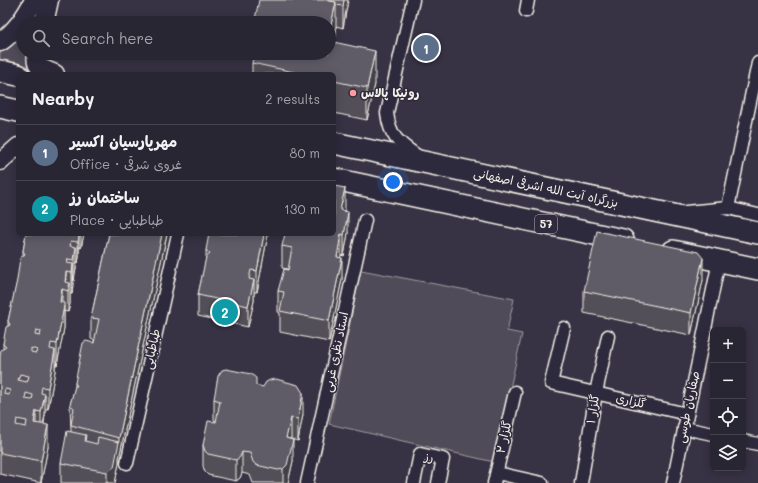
<!DOCTYPE html>
<meta charset="utf-8">
<style>
body{margin:0;font-family:Mali,"Playpen Sans Arabic",sans-serif;background:#312e3b;color:#f1f3f6}
.controls{position:absolute;right:12px;bottom:12px;display:grid;overflow:hidden;border-radius:6px;box-shadow:0 2px 10px #0003}
.controls button{width:36px;height:36px;display:grid;place-items:center;padding:0;border:0;border-bottom:1px solid #45434e;background:#292633;color:#f1f3f6;font:20px sans-serif}
.you{position:absolute;left:393px;top:182px;width:14px;height:14px;margin:-10px;border:3px solid #fff;border-radius:50%;background:#1a73e8;box-shadow:0 0 0 6px #1a73e833}
.badge{display:grid;place-items:center;width:26px;height:26px;border-radius:50%;background:#8bbbb9;color:#fff;font-size:13px;font-weight:700}
.pin{position:absolute;translate:-50% -50%;border:2px solid #fff;box-shadow:0 1px 4px #0006}
.list{margin:0;padding:0;list-style:none}
h2{display:flex;justify-content:space-between;align-items:center;height:52px;margin:0;padding:0 16px;font-size:17px}
h2 small{font-size:13px;font-weight:400;color:#a5a5ac}
.list li{display:grid;grid-template-columns:26px 1fr auto;gap:12px;align-items:center;box-sizing:border-box;height:56px;padding:0 16px;border-top:1px solid #45434e}
.list b{display:block;font-size:15px;white-space:nowrap}
.list p{margin:0;font-size:13px;white-space:nowrap;color:#a5a5ac}
.list em{font-size:13px;font-style:normal;color:#a5a5ac}
.icon{flex:none;width:22px;height:22px;fill:none;stroke:currentColor;stroke-width:2;stroke-linecap:round;stroke-linejoin:round}
.map{position:relative;flex:none;width:758px;height:483px;overflow:hidden}
.search{position:absolute;background:#292633;box-shadow:0 2px 10px #0003;left:16px;top:16px;width:320px;height:44px;display:flex;align-items:center;gap:10px;box-sizing:border-box;padding:0 14px;border-radius:22px;color:#a5a5ac;font-size:15px}
.panel{position:absolute;background:#292633;box-shadow:0 2px 10px #0003;left:16px;top:72px;width:320px;height:164px;border-radius:6px}
.map>svg:first-child{display:block}
</style>
<div class="map">
<svg width="758" height="483" viewBox="0 0 758 483">
<rect width="100%" height="100%" fill="#373244"/>
<filter id="ink" filterUnits="userSpaceOnUse"><feTurbulence type="fractalNoise" baseFrequency=".025" numOctaves="2"/><feDisplacementMap in="SourceGraphic" scale="8" xChannelSelector="R" yChannelSelector="G"/><feConvolveMatrix kernelMatrix="1 2 1 2 8 2 1 2 1" color-interpolation-filters="sRGB"/></filter>
<g filter="url(#ink)">
<!-- green -->
<g fill="#504b59" stroke="#a29ea0">
<path d="M23 29V53H34L42 74 0 65V47Z"/>
<path d="M361 270 514 299 507 331 522 334 494 462 329 424Z"/>
</g>
<g fill="none" stroke-linecap="round" stroke-linejoin="round">
<defs>
<g id="minor">
<path d="M413 0 387 113C390 138 399 143 419 157"/>
<path d="M526 11 528 0"/>
<path d="M728 208 758 63"/>
<path d="M686 212 728 208 758 215"/>
<path d="M564 328 551 383 687 414"/>
<path d="M684 428 713 434"/>
<path d="M743 441 758 444"/>
<path d="M127 463 178 234"/>
<path d="M497 473 542 483"/>
<path d="M307 483 365 220"/>
<path d="M414 483 420 454 443 459 438 483"/>
<path d="M494 483 515 392"/>
<path d="M581 483 596 393 608 336"/>
<path d="M673 483 719 261"/>
</g>
<path id="tertiary" d="M0 162 18 146"/>
<g id="secondary">
<path d="M44 23 49 0"/>
<path d="M0 42C15 32 26 16 34 0"/>
<path d="M37 53C34 70 43 68 55 74"/>
</g>
<g id="trunk">
<path d="M0 71 18 75"/>
<path d="M0 107 18 111"/>
<path d="M334 143 758 233"/>
<path d="M334 179 623 240"/>
<path d="M673 251 758 269"/>
</g>
</defs>
<!-- minor casing -->
<use href="#minor" stroke="#f4f1e8" stroke-width="15"/>
<!-- tertiary casing -->
<use href="#tertiary" stroke="#f4f1e8" stroke-width="19"/>
<!-- secondary casing -->
<use href="#secondary" stroke="#f4f1e8" stroke-width="21"/>
<!-- trunk casing -->
<use href="#trunk" stroke="#f4f1e8" stroke-width="24"/>
<!-- minor -->
<use href="#minor" stroke="#2f2a3d" stroke-width="12"/>
<!-- tertiary -->
<use href="#tertiary" stroke="#2f2a3d" stroke-width="16"/>
<!-- secondary -->
<use href="#secondary" stroke="#2f2a3d" stroke-width="18"/>
<!-- trunk -->
<use href="#trunk" stroke="#2f2a3d" stroke-width="21"/>
</g>
<!-- wall -->
<g fill="#524f59" stroke="#f4f1e8">
<path d="M348 0 343 28 336 26V35L334 42 375 84 367 120 334 113V74H252V63L329 53V23H255V19Z"/>
<path d="M345 209 344 211 348 233 344 256 341 255 340 257 342 279 329 342 280 332V313L278 312V291L288 269 282 268V246Z"/>
<path d="M26 234H84L81 248 79 247V257L78 263H76V268L73 281 72 294H70V304L68 312 64 311V328L57 365H55V371L48 409H45V415L44 424 48 447 41 483 0 474V356L3 349V344L8 326V321L23 256V251Z"/>
<path d="M109 234H167L119 458V463L115 483H61V463L71 431 70 405 75 387V383L94 343V340L91 339V318Z"/>
<path d="M268 234 257 292H254V301L248 327 198 316V295L206 259V250Z"/>
<path d="M703 280 691 335 584 313V291Z"/>
<path d="M256 385 303 414 298 441 291 439 293 461 288 483H253L250 475 242 473 240 478 236 481 208 475 205 472 203 466V445L216 421 214 420V399Z"/>
</g>
<!-- shaded-wall -->
<g fill="#424048" stroke="#f4f1e8">
<path d="M344 0H348L343 28V6Z"/>
<path d="M336 2V35L329 69V34Z"/>
<path d="M375 51V84L367 120V88Z"/>
<path d="M345 188V209L340 232V210Z"/>
<path d="M348 212V233L344 256V235Z"/>
<path d="M81 234H84L81 248Z"/>
<path d="M162 234H167L119 458V463L115 483H107V472L119 442V438Z"/>
<path d="M264 234H268L257 292V271Z"/>
<path d="M341 234V255L337 278V257Z"/>
<path d="M79 236V257L78 263V242Z"/>
<path d="M76 247V268L74 281V260Z"/>
<path d="M342 258V279L329 342V321Z"/>
<path d="M703 258V280L691 335V313Z"/>
<path d="M73 264V285L72 294V273Z"/>
<path d="M66 272V290L65 282Z"/>
<path d="M254 280V301L248 327V306Z"/>
<path d="M70 283V304L68 312V291Z"/>
<path d="M62 289V311L60 302Z"/>
<path d="M64 306V328L57 365V344Z"/>
<path d="M55 350V371L48 409V388Z"/>
<path d="M303 393V414L298 441V419Z"/>
<path d="M45 394V415L41 434V412Z"/>
<path d="M36 411V433L34 423Z"/>
<path d="M291 418V439L286 438Z"/>
<path d="M48 425V447L41 483V461Z"/>
<path d="M293 440V461L288 483H283V469Z"/>
<path d="M242 452V473L240 478 236 481V460Z"/>
</g>
<!-- building -->
<g fill="#5f5c67" stroke="#f4f1e8" fill-rule="evenodd">
<path d="M259 0H326L336 2 329 34V23H271L255 19Z"/>
<path d="M326 0H344L343 6 336 5V2Z"/>
<path d="M329 41 375 51 367 88 334 81V74H303L252 63 254 53H329Z"/>
<path d="M334 186 345 188 340 210 348 212 344 235 341 234 337 257 342 258 329 321 280 311 284 292 278 291 284 269 288 270 292 248 282 246 285 234H334Z"/>
<path d="M597 231 698 252 703 258 691 313 584 291Z"/>
<path d="M26 234H74L79 236 78 242 71 241 70 246 76 247 74 260 68 259 67 263 73 264 72 273 66 272 65 282 70 283 68 291 62 289 60 302 64 303V306L57 344 51 343 50 349 55 350 48 388 42 387 41 393 45 394 41 412 36 411 34 423 48 425 41 461 0 453V356L1 350 6 347 3 344 6 327 10 325 8 321 17 280 20 258 25 254 23 251ZM36 330 41 331 40 336 35 335ZM31 348 37 350 36 353 31 352ZM20 374 29 376 27 382 18 380ZM5 389 10 390 9 395 4 394ZM26 393 33 395 32 400 25 399ZM17 419 27 421 26 427 16 425Z"/>
<path d="M109 234H162L119 438 71 425 74 408 70 405 75 386H77L75 383 83 343 86 341 94 343 99 319 91 318Z"/>
<path d="M209 234H264L257 271 251 270 249 279 254 280 248 306 198 295 206 257 210 254 206 250Z"/>
<path d="M226 369 251 374 256 378V385L263 387 266 382 270 380 276 379 298 385 303 393 298 419 291 418 286 438 293 440 287 465 283 469 278 470 256 465 253 462 250 453 242 452 240 457 236 460 208 454 205 451 203 445 208 421 216 422 220 401 214 399 218 376 222 370Z"/>
<path d="M67 431 86 435 85 441 97 444 98 437 119 442 114 467 107 472 61 463Z"/>
</g>
</g>
<!-- markers -->
<circle fill="#ff9aa2" stroke="#2f2a3d" stroke-width="1.5" cx="353" cy="93" r="4"/>
<g text-anchor="middle" stroke-width="3" stroke-linejoin="round" paint-order="stroke">
<!-- shield labels -->
<rect fill="#2f2a3d" stroke="#b9b5b5" stroke-width="1" x="535" y="215" width="22" height="18" rx="3"/>
<g font-size="11" font-weight="bold" fill="#f4f1e8">
<text x="546" y="228">57</text>
</g>
<!-- poi labels -->
<g font-size="12" font-weight="bold" fill="#f4f1e8" stroke="#2f2a3d" text-anchor="start">
<text x="361" y="97">رونیکا پالاس</text>
</g>
<!-- street labels -->
<g font-size="12" fill="#f4f1e8" stroke="#2f2a3d">
<text transform="translate(546 188) rotate(12)" y="4">بزرگراه آیت الله اشرفی اصفهانی</text>
<text transform="translate(152 349) rotate(-78)" y="4">طباطبایی</text>
<text transform="translate(336 352) rotate(-78)" y="4">استاد نظری غربی</text>
<text transform="translate(631 401) rotate(13)" y="4">گلزاری</text>
<text transform="translate(688 407) rotate(-78)" y="4">صفاریان طوسی</text>
<text transform="translate(593 409) rotate(-81)" y="4">گلزار ۱</text>
<text transform="translate(504 437) rotate(-77)" y="4">گلزار ۲</text>
<text transform="translate(429 457) rotate(8)" y="4">رز</text>
</g>
</g>
</svg>
<div class="controls">
<button>+</button>
<button>−</button>
<button><svg class="icon" aria-label="locate" viewBox="0 0 24 24"><circle cx="12" cy="12" r="6"/><path d="M12 2v4M12 18v4M2 12h4M18 12h4"/></svg></button>
<button><svg class="icon" aria-label="layers" viewBox="0 0 24 24"><path d="M12 4l9 5-9 5-9-5zM3 14l9 5 9-5"/></svg></button>
</div>
<div class="you"></div>
<div class="pin badge" style="left:426px;top:48px;background:#5c6f8a">1</div>
<div class="pin badge" style="left:225px;top:312px;background:#0f9aa8">2</div>
<div class="search"><svg class="icon" aria-label="search" viewBox="0 0 24 24"><circle cx="10" cy="10" r="6"/><path d="M15 15l6 6"/></svg>Search here</div>
<section class="panel">
<h2>Nearby<small>2 results</small></h2>
<ul class="list">
<li><span class="badge" style="background:#5c6f8a">1</span><div><b>مهرپارسیان اکسیر</b><p>Office · غروی شرقی</p></div><em>80 m</em></li>
<li><span class="badge" style="background:#0f9aa8">2</span><div><b>ساختمان رز</b><p>Place · طباطبایی</p></div><em>130 m</em></li>
</ul>
</section>
</div>
